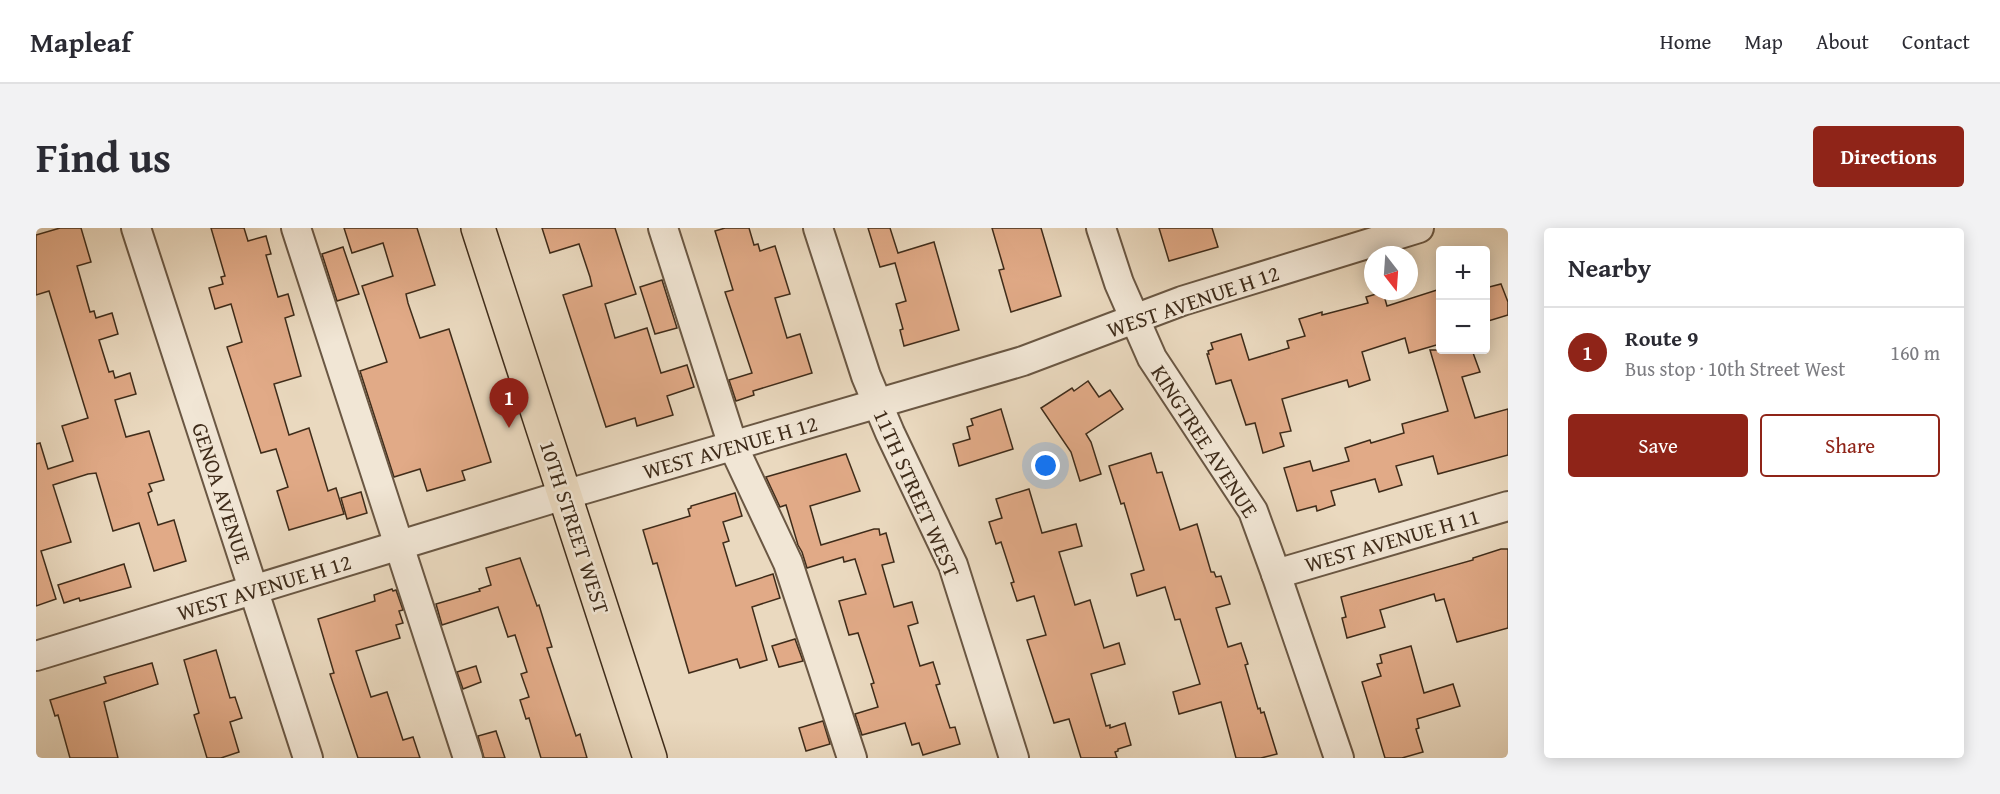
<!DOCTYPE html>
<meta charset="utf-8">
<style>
body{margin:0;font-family:"Gentium Book Plus",serif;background:#f2f2f3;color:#2b2b33}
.controls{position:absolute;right:18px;top:18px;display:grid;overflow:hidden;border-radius:6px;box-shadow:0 3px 15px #0003}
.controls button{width:54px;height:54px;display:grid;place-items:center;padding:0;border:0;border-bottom:2px solid #e1e1e2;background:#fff;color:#2b2b33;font:30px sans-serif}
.compass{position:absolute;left:1328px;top:18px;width:54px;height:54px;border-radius:50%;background:#fff;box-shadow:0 3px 15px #0003;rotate:163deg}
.you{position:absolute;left:1010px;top:238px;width:21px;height:21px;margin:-15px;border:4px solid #fff;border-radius:50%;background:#1a73e8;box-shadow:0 0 0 9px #1a73e833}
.badge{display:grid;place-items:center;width:39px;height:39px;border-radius:50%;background:#8f2418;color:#fff;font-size:20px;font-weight:700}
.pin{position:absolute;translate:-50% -50px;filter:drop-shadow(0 2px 3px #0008)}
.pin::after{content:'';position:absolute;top:32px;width:21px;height:18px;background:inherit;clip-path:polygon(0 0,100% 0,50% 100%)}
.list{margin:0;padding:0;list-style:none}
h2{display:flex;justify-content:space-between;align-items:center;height:78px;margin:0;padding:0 24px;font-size:26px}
h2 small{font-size:20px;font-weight:400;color:#7c7c81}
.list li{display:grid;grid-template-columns:39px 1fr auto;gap:18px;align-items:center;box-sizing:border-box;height:90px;padding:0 24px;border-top:2px solid #e1e1e2}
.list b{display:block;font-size:22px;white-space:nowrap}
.list p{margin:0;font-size:20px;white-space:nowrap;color:#7c7c81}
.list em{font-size:20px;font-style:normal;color:#7c7c81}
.actions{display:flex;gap:12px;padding:18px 24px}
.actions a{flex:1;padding:14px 0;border:2px solid #8f2418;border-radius:6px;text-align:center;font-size:21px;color:#8f2418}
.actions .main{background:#8f2418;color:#fff}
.map{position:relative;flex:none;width:1472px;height:530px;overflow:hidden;border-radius:6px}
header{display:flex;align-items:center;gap:36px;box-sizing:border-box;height:84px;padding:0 30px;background:#fff;border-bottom:2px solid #e1e1e2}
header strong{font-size:28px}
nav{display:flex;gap:33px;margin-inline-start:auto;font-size:21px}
.intro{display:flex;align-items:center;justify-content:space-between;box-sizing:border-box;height:144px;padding:0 36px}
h1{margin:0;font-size:42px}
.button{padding:15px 27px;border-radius:6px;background:#8f2418;color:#fff;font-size:21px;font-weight:700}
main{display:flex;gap:36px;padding:0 36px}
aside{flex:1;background:#fff;border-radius:6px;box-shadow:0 3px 15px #0003}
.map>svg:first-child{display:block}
</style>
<header>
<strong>Mapleaf</strong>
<nav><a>Home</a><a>Map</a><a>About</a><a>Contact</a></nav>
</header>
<div class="intro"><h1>Find us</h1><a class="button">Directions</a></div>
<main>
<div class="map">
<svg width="1472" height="530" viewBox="0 0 1472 530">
<rect width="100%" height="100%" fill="#ead9bf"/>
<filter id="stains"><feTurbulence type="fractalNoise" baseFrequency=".00333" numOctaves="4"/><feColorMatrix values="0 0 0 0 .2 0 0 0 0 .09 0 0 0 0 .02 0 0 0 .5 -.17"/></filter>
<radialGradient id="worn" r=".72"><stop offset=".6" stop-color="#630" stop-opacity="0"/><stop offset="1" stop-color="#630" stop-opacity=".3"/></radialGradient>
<!-- building -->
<g fill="#e1aa87" stroke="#3f2c1a" stroke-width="1.5">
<path d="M24 0H45L55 34 41 38 54 84 58 83 60 90 76 85 82 106 63 112 73 144 77 143 79 150 94 145 100 166 79 172 90 209 113 203 128 252 113 256 116 263 112 265 122 297 138 292 150 333 118 343 103 295 77 303 60 245 52 246 17 257 35 314 5 323 20 371 0 378V216L4 215 12 241 37 233 26 198 52 190 13 63 0 67V7Z"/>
<path d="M175 0H208L212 13 230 8 235 26 230 27 242 69 252 66 258 87 249 90 265 148 238 156 253 207 273 200 292 263 300 260 308 286 253 302 241 263 252 259 240 221 225 225 191 119 206 114 195 76 179 81 173 60 187 56 185 49 189 48Z"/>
<path d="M308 0H381L399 57 370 66 372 75 384 110 413 101 455 234 426 243 429 252 391 263 384 241 358 249 324 143 351 134 326 58 357 48 347 15 316 25Z"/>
<path d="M506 0H579L600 66 569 76 579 110 611 100 625 145 651 137 658 159 631 168 637 187 601 198 599 190 570 199 527 67 556 58 554 49 543 16 514 25Z"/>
<path d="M689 0H713L718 17 722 16 724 23 739 18 754 66 739 70 751 110 764 106 776 145 717 163 718 167 700 173 693 152 716 145 689 64 697 62 679 3Z"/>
<path d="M832 0H854L862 25 898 14 923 102 868 118 864 102 867 101 860 76 870 73 859 35 844 39Z"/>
<path d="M956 0H1005L1025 68 975 84 963 42 968 41Z"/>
<path d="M1123 0H1176L1182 19 1133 33Z"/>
<path d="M307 19 323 66 301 73 286 26Z"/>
<path d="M626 52 641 100 619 106 604 59Z"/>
<path d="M1465 56 1472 74V87L1449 94V60Z"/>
<path d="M1404 61V116L1373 125 1369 110 1326 124 1334 152 1313 159 1311 152 1246 171 1255 203 1244 205 1248 218 1227 225 1219 195 1210 197 1195 152 1180 156 1171 126H1173L1172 123 1177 121 1175 115 1205 106 1213 132 1253 120 1251 113 1269 108 1263 91 1286 84V87L1332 75 1330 69 1347 64 1351 78Z"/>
<path d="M1394 122H1436L1444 144 1426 149 1439 190 1472 181V227L1402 246 1397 228 1360 238 1366 257 1343 264 1339 251 1295 263 1299 277 1281 283 1280 278 1261 283 1248 240 1274 233 1277 243 1313 233 1309 220 1334 212 1335 215 1368 205 1366 196 1412 183Z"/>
<path d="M1052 153 1063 169 1074 162 1087 181 1050 206 1055 214 1065 246 1044 253 1035 224 1005 180 1036 160 1038 163Z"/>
<path d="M965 181 977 221 923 238 917 216 934 211 931 199 937 197 935 191Z"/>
<path d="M1115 225 1121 245 1126 244 1144 302 1161 296 1175 344H1178L1180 349 1185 348 1194 376 1180 380 1192 419 1205 415 1212 436 1209 437 1222 481 1224 480 1225 485 1228 484 1241 526 1225 530H1200L1185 474 1143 486 1137 464 1164 456 1144 391 1139 392 1129 359 1101 368 1095 346 1108 342 1088 275 1085 276 1073 238Z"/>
<path d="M810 226 824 263 774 278 785 317 838 301H843L844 307 850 305 858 334 846 337 858 379 876 374 882 395 872 398 884 438 897 434 904 456 900 457 914 500 919 499 924 516 887 527 883 515 876 517 869 495 826 507 819 486 842 479 835 456 838 455 822 405 813 407 803 373 830 366 819 331 808 334 807 329 771 340 766 324 762 317 750 277 744 279 730 249Z"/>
<path d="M993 261 1006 305 1040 296 1046 318 1023 324 1039 377 1054 372 1068 420 1083 415 1089 436 1055 446 1070 498 1074 497V500L1089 495 1095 517 1082 521V523L1079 524 1081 530H1045L1033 491 1018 495 991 412 1010 407 998 368 981 373 975 355 978 354 965 314 960 316 953 294 966 290 960 271Z"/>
<path d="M325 264 331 285 311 291 305 270Z"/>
<path d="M699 265 706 288 687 294 693 313 687 315 700 358 737 346 744 370 716 379 731 432 704 440 701 431 653 445 621 335 617 336 607 302 654 288 652 281 655 280V278Z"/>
<path d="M1465 321H1472V400L1421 414 1408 371 1400 373 1398 366 1344 382 1349 399 1311 410 1306 390 1310 389 1305 369 1437 332V330Z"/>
<path d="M484 330 501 378 503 377 516 419 511 420 540 508 544 506 551 530H505L493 490 490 491 484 472 493 469 485 446 491 444 479 407 472 409 462 379 406 397 400 376 444 363 443 361 455 357 450 340Z"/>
<path d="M88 336 95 359 44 373 43 370 28 375 22 357Z"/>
<path d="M356 361 357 363 360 362 367 382 363 383 367 395 360 397 364 410 320 423 335 469 351 464 367 512 377 509 384 530H322L294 446 298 445 282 391 339 373 338 367Z"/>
<path d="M759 411 767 433 743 439 736 418Z"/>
<path d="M1375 418 1388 465 1417 456 1424 478 1381 491 1383 500 1380 501 1387 524 1366 530H1349L1326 454 1345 448 1341 436 1346 435 1344 427Z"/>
<path d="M180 422 194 470 199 469 206 490 194 494 203 524 185 530H171L158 487 163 485 148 432Z"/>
<path d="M116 435 122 456 68 474 82 530H34L22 487 19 488 14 472 70 455 68 449Z"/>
<path d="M440 438 445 454 427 461 421 444Z"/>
<path d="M787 493 794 516 770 523 763 500Z"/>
<path d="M460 503 469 530H448L442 508Z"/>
</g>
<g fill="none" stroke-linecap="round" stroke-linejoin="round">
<defs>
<g id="minor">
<path d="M100 0 272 530"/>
<path d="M260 0 432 530"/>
<path d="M627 0 697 218 752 335 816 530"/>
<path d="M782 0 830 148 854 205 917 337 978 530"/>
<path d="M1065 0 1083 55 1116 130 1217 283 1240 346 1303 530"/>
<path d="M1240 346 1472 278"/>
<path d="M0 428 528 267 987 133 1146 73 1383 0"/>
</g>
<path id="major" d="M442 0 614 530"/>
</defs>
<!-- minor casing -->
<use href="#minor" stroke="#6a5743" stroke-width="32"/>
<!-- major casing -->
<use href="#major" stroke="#3f2c1a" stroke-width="36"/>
<!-- minor -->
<use href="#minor" stroke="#f1e6d5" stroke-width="28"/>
<!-- major -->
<use href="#major" stroke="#ead9bf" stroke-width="33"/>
</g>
<g text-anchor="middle" stroke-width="5" stroke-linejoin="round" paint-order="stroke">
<!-- street labels -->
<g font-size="22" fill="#3f2c1a" stroke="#f1e6d5">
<text transform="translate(1157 73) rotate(-19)" y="8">WEST AVENUE H 12</text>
<text transform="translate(1169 213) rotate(57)" y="8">KINGTREE AVENUE</text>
<text transform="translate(694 219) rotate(-16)" y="8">WEST AVENUE H 12</text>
<text transform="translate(186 265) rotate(72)" y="8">GENOA AVENUE</text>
<text transform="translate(881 265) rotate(66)" y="8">11TH STREET WEST</text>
<text transform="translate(539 299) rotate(72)" y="8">10TH STREET WEST</text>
<text transform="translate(1356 312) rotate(-16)" y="8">WEST AVENUE H 11</text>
<text transform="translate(228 359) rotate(-17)" y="8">WEST AVENUE H 12</text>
</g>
</g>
<rect width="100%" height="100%" filter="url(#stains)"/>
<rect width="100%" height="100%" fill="url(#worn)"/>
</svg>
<div class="controls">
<button>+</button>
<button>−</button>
</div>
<svg class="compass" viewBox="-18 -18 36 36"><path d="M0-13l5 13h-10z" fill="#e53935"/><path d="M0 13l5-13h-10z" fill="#7c7c81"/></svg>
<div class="you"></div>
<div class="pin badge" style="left:473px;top:200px">1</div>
</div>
<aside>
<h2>Nearby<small></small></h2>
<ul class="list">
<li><span class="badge">1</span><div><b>Route 9</b><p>Bus stop · 10th Street West</p></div><em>160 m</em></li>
</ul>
<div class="actions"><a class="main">Save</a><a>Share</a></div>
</aside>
</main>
